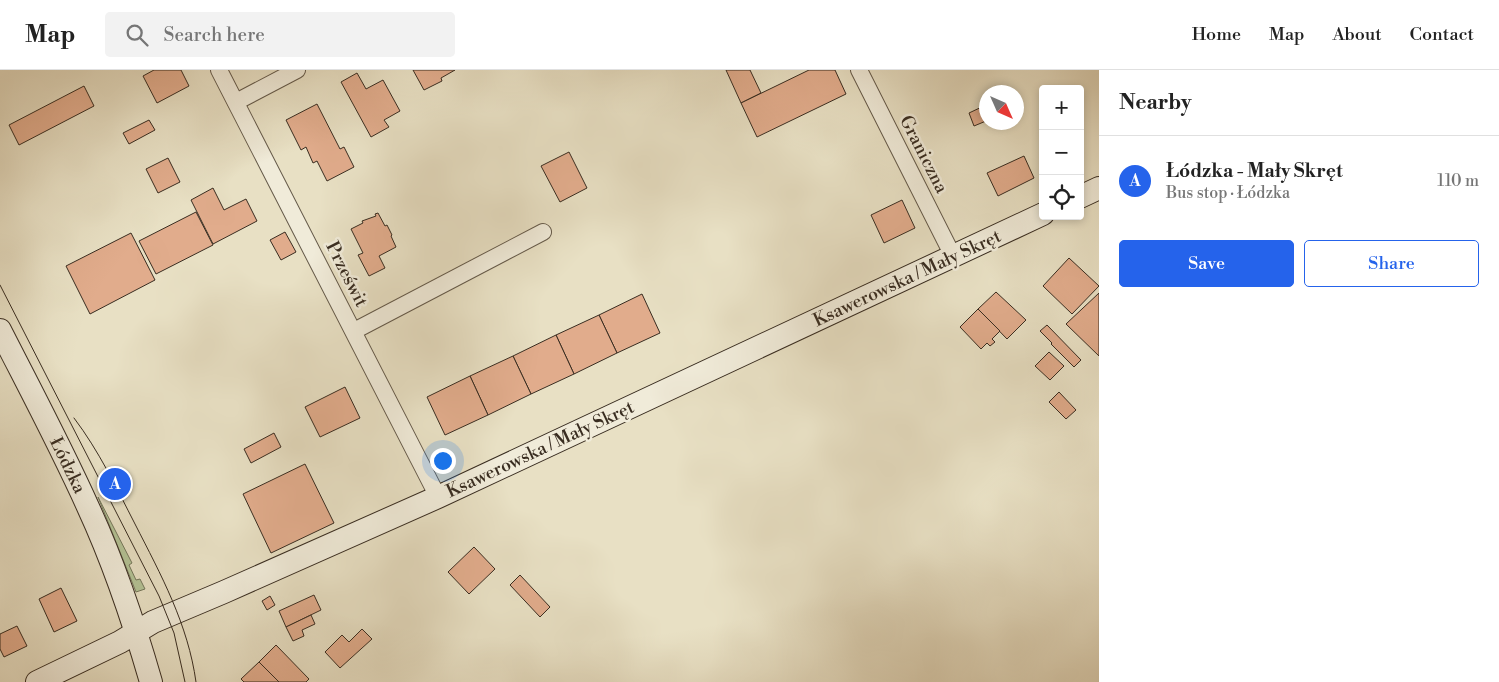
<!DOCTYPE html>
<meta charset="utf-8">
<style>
body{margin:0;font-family:"Libre Bodoni",serif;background:#f2f2f2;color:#222}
.controls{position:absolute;right:15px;top:15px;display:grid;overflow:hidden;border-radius:5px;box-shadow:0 2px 8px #0003}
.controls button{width:45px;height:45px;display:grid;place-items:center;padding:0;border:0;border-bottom:1px solid #e0e0e0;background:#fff;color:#222;font:25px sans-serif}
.compass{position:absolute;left:979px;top:15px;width:45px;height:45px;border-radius:50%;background:#fff;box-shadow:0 2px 8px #0003;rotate:135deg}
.you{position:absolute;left:442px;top:390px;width:18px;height:18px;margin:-12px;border:4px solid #fff;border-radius:50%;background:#1a73e8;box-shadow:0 0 0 8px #1a73e833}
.badge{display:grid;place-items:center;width:32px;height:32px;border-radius:50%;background:#2563eb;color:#fff;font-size:16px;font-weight:700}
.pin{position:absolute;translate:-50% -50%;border:2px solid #fff;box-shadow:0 1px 5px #0006}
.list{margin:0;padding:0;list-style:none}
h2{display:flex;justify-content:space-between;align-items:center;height:65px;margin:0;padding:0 20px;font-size:21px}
h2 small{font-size:16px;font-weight:400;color:#767676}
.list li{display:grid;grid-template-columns:32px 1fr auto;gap:15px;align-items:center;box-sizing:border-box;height:90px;padding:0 20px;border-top:1px solid #e0e0e0}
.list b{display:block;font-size:19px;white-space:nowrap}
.list p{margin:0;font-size:16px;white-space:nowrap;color:#767676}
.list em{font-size:16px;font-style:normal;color:#767676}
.actions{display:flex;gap:10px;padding:15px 20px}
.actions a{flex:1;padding:11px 0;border:1px solid #2563eb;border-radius:5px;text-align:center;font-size:18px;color:#2563eb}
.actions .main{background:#2563eb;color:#fff}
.icon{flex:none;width:28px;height:28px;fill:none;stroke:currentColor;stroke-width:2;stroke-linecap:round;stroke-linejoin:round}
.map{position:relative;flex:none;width:1099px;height:612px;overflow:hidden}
header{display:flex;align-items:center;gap:30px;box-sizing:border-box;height:70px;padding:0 25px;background:#fff;border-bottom:1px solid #e0e0e0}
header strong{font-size:24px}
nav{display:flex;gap:28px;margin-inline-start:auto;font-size:18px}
.search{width:350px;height:45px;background:#f2f2f2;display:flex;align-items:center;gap:12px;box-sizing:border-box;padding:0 18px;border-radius:5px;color:#767676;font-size:19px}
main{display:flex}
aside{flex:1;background:#fff}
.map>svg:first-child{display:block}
</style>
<header>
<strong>Map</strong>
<div class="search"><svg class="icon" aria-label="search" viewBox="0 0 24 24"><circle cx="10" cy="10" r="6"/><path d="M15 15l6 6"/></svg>Search here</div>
<nav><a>Home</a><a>Map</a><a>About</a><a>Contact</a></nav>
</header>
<main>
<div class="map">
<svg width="1099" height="612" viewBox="0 0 1099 612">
<rect width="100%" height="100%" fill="#e8e0c4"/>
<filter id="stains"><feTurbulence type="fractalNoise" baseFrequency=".004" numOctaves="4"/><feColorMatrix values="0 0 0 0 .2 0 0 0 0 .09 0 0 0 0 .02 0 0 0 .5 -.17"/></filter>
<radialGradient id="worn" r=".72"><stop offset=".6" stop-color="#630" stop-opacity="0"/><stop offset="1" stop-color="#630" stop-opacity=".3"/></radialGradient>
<!-- green -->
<path fill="#b4c396" stroke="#76785c" d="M98 427 132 493 129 495 136 510 140 509 145 519 136 522Z"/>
<!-- building -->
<g fill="#e1ac8c" stroke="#392d21">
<path d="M154 0H181L189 16 157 33 143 6Z"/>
<path d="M413 0H455L441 8 442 11 424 20Z"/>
<path d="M726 0H750L761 23 741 33Z"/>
<path d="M809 0H835L846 24 757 67 741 33Z"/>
<path d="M357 3 366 19 383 10 400 41 384 50 389 57 371 67 341 12Z"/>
<path d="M84 16 94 36 19 75 9 55Z"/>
<path d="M317 34 340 79 344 77 354 97 327 111 317 91 313 93 306 77 301 80 286 50Z"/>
<path d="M986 35V51L974 56 969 43Z"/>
<path d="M149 50 155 60 129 74 123 63Z"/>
<path d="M569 82 587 118 560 132 541 96Z"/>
<path d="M1024 86 1034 108 998 126 987 103Z"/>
<path d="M168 88 180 112 158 123 146 99Z"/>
<path d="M213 118 224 140 246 129 257 151 213 174 191 130Z"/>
<path d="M902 130 915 158 884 173 871 145Z"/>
<path d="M196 142 213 175 156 204 139 171Z"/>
<path d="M378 143 385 156 387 155 392 165 391 166 396 177 379 186 385 198 369 206 358 185 363 183 351 159 363 153 362 151 376 146 375 144Z"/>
<path d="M285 162 296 182 281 190 270 170Z"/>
<path d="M131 163 155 210 90 244 66 196Z"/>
<path d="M1069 188 1099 216 1072 244 1043 216Z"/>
<path d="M996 222 1026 250 1007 269 978 239Z"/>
<path d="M1099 223V286L1066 254Z"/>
<path d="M642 224 660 263 617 283 599 245Z"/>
<path d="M978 239 1000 261 992 269 995 272 990 276 987 273 981 279 960 257Z"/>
<path d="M599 245 617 283 574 304 556 265Z"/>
<path d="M1047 255 1081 290 1074 297 1051 274 1052 273 1040 261Z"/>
<path d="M556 265 574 304 531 324 513 286Z"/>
<path d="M1049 282 1064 296 1050 310 1035 296Z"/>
<path d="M513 286 531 324 488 345 470 306Z"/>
<path d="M470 306 488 345 445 365 427 327Z"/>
<path d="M345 317 360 348 320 367 305 337Z"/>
<path d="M1059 322 1076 340 1066 349 1049 332Z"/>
<path d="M274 363 281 377 251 393 244 379Z"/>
<path d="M305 394 334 453 271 483 243 424Z"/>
<path d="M474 477 495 499 469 524 448 502Z"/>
<path d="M520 505 550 537 540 547 510 515Z"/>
<path d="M61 518 77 551 54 562 39 529Z"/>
<path d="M314 525 321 540 286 557 279 541Z"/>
<path d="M270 526 275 535 267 540 262 531Z"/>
<path d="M311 545 315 554 302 560 304 566 293 571 286 557Z"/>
<path d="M17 556 27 576 4 587 0 579V564Z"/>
<path d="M362 559 372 569 340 598 325 582 342 565 349 572Z"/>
<path d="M276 575 309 609 306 612H279L259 592Z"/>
<path d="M259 592 279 612H244L241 609Z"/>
</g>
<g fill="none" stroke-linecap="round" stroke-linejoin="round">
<defs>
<g id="street">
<path d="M219 0 438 427"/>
<path d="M859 0 953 186"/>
<path d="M236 32 297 0"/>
<path d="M354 261 543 162"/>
</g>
<g id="secondary">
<path d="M1080 127 1099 118"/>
<path d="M0 260C30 319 61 377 88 437 114 493 134 553 151 612"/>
<path d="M37 612 120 572 153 552 224 522 438 427 1043 144"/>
</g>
</defs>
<!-- street casing -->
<use href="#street" stroke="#655a4a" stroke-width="18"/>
<!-- secondary casing -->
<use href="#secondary" stroke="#392d21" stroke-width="24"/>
<!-- street -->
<use href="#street" stroke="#f0ebd9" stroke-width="16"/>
<!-- secondary -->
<use href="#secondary" stroke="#f0ebd9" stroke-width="22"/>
<!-- tram -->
<g stroke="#392d21" stroke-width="1">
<path d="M0 215 159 526 174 563 185 612"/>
<path d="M74 348C99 381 116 417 135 454 161 505 188 554 196 612"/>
</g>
</g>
<g text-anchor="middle" stroke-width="5" stroke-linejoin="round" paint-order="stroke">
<!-- street labels -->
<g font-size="18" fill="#392d21" stroke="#f0ebd9">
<text transform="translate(924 84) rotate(63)" y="6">Graniczna</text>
<text transform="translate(347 204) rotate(63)" y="6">Prześwit</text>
<text transform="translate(907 208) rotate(-25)" y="6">Ksawerowska / Mały Skręt</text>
<text transform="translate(540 379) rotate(-25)" y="6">Ksawerowska / Mały Skręt</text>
<text transform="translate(68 395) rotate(64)" y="6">Łódzka</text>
</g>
</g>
<rect width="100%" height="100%" filter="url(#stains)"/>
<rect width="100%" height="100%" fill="url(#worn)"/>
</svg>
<div class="controls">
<button>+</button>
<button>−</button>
<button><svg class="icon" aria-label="locate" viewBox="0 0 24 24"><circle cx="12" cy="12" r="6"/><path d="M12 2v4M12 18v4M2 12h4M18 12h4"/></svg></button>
</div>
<svg class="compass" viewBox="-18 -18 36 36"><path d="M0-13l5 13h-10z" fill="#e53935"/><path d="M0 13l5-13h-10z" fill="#767676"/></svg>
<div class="you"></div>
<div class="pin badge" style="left:115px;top:414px">A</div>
</div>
<aside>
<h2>Nearby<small></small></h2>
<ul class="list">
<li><span class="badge">A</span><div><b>Łódzka - Mały Skręt</b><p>Bus stop · Łódzka</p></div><em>110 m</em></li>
</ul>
<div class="actions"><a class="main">Save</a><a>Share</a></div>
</aside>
</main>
